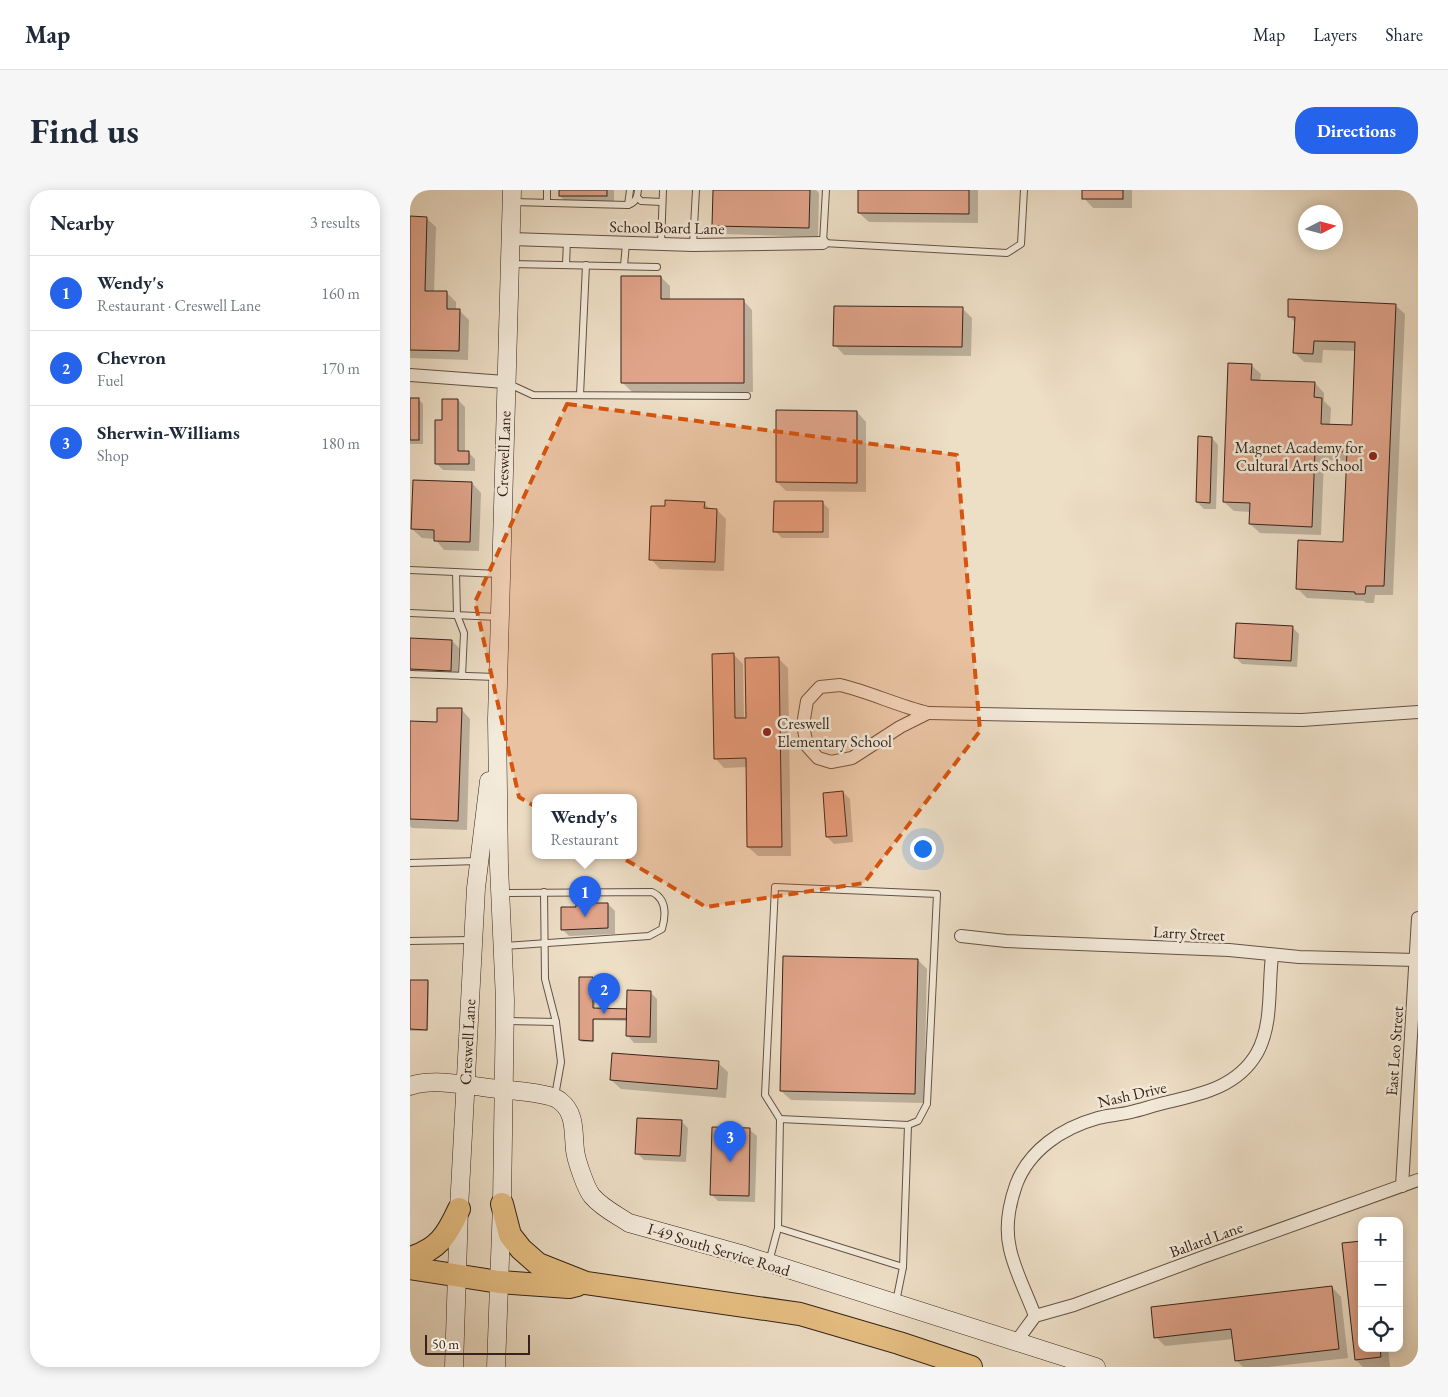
<!DOCTYPE html>
<meta charset="utf-8">
<style>
body{margin:0;font-family:"EB Garamond",serif;background:#f6f6f7;color:#1f2937}
.controls{position:absolute;right:15px;bottom:15px;display:grid;overflow:hidden;border-radius:10px;box-shadow:0 2px 12px #0003}
.controls button{width:45px;height:45px;display:grid;place-items:center;padding:0;border:0;border-bottom:1px solid #e0e1e3;background:#fff;color:#1f2937;font:25px sans-serif}
.compass{position:absolute;left:888px;top:15px;width:45px;height:45px;border-radius:50%;background:#fff;box-shadow:0 2px 12px #0003;rotate:84deg}
.scale{position:absolute;left:15px;bottom:12px;width:105px;box-sizing:border-box;padding-left:5px;border:2px solid #36231a;border-top:0;font-size:14px;line-height:18px;white-space:nowrap;color:#36231a;-webkit-text-stroke:4px #f3eada;paint-order:stroke}
.you{position:absolute;left:512px;top:658px;width:18px;height:18px;margin:-12px;border:4px solid #fff;border-radius:50%;background:#1a73e8;box-shadow:0 0 0 8px #1a73e833}
.badge{display:grid;place-items:center;width:32px;height:32px;border-radius:50%;background:#2563eb;color:#fff;font-size:16px;font-weight:700}
.pin{position:absolute;translate:-50% -41px;filter:drop-shadow(0 1px 2px #0008)}
.pin::after{content:'';position:absolute;top:26px;width:18px;height:15px;background:inherit;clip-path:polygon(0 0,100% 0,50% 100%)}
.popup{position:absolute;left:122px;top:604px;width:105px;height:65px;box-sizing:border-box;display:grid;place-content:center;border-radius:10px;background:#fff;filter:drop-shadow(0 1px 4px #0005);font-size:16px;white-space:nowrap;color:#747a83}
.popup b{font-size:19px;color:#1f2937}
.popup::after{content:'';position:absolute;left:50%;top:100%;margin-left:-10px;border:10px solid transparent;border-top-color:#fff}
.list{margin:0;padding:0;list-style:none}
h2{display:flex;justify-content:space-between;align-items:center;height:65px;margin:0;padding:0 20px;font-size:21px}
h2 small{font-size:16px;font-weight:400;color:#747a83}
.list li{display:grid;grid-template-columns:32px 1fr auto;gap:15px;align-items:center;box-sizing:border-box;height:75px;padding:0 20px;border-top:1px solid #e0e1e3}
.list b{display:block;font-size:19px;white-space:nowrap}
.list p{margin:0;font-size:16px;white-space:nowrap;color:#747a83}
.list em{font-size:16px;font-style:normal;color:#747a83}
.icon{flex:none;width:28px;height:28px;fill:none;stroke:currentColor;stroke-width:2;stroke-linecap:round;stroke-linejoin:round}
.map{position:relative;flex:none;width:1008px;height:1177px;overflow:hidden;border-radius:20px}
header{display:flex;align-items:center;gap:30px;box-sizing:border-box;height:70px;padding:0 25px;background:#fff;border-bottom:1px solid #e0e1e3}
header strong{font-size:24px}
nav{display:flex;gap:28px;margin-inline-start:auto;font-size:18px}
.intro{display:flex;align-items:center;justify-content:space-between;box-sizing:border-box;height:120px;padding:0 30px}
h1{margin:0;font-size:35px}
.button{padding:12px 22px;border-radius:20px;background:#2563eb;color:#fff;font-size:18px;font-weight:700}
main{display:flex;gap:30px;padding:0 30px}
aside{flex:1;background:#fff;border-radius:20px;box-shadow:0 2px 12px #0003}
.map>svg:first-child{display:block}
</style>
<header>
<strong>Map</strong>
<nav><a>Map</a><a>Layers</a><a>Share</a></nav>
</header>
<div class="intro"><h1>Find us</h1><a class="button">Directions</a></div>
<main>
<aside>
<h2>Nearby<small>3 results</small></h2>
<ul class="list">
<li><span class="badge">1</span><div><b>Wendy's</b><p>Restaurant · Creswell Lane</p></div><em>160 m</em></li>
<li><span class="badge">2</span><div><b>Chevron</b><p>Fuel</p></div><em>170 m</em></li>
<li><span class="badge">3</span><div><b>Sherwin-Williams</b><p>Shop</p></div><em>180 m</em></li>
</ul>
</aside>
<div class="map">
<svg width="1008" height="1177" viewBox="0 0 1008 1177">
<rect width="100%" height="100%" fill="#eddec6"/>
<filter id="stains"><feTurbulence type="fractalNoise" baseFrequency=".004" numOctaves="4"/><feColorMatrix values="0 0 0 0 .2 0 0 0 0 .09 0 0 0 0 .02 0 0 0 .5 -.17"/></filter>
<radialGradient id="worn" r=".72"><stop offset=".6" stop-color="#630" stop-opacity="0"/><stop offset="1" stop-color="#630" stop-opacity=".3"/></radialGradient>
<!-- shadow -->
<g fill="#0003">
<path d="M150 0H204V13H157L150 6Z"/>
<path d="M304 0H406L409 3 408 47 312 44 303 35Z"/>
<path d="M449 0H568V33L459 32 449 23Z"/>
<path d="M674 0H722V18H683L674 8Z"/>
<path d="M0 28H16L26 37 24 102 37 103 46 112V120H49L59 130 58 170 0 168Z"/>
<path d="M251 87 260 96V110H333L342 120 343 202H222L213 193Z"/>
<path d="M985 115 995 124 983 405H965L964 413H956L954 411 897 408 887 398 935 353 938 271 914 270 911 345 850 343 840 334 841 322 824 321 814 312 841 175 851 184 850 191 905 193 914 203V211L921 218 920 235 943 237 946 161 913 160 912 173 894 172 885 163 886 133 879 126Z"/>
<path d="M552 118 562 128 561 166 434 165 425 155Z"/>
<path d="M0 209H8L13 214V254H0Z"/>
<path d="M48 210 55 217V262H58L65 269V281L33 280 26 273 33 232Z"/>
<path d="M447 222 456 232V302L376 301 367 292Z"/>
<path d="M802 248 808 255 806 319H794L787 312Z"/>
<path d="M62 293 71 303 69 361 34 360 25 349 12 348 2 339Z"/>
<path d="M412 312 419 319V348H372L365 341Z"/>
<path d="M294 313 301 320H307L316 329 314 381 250 379 241 369Z"/>
<path d="M882 437 889 444 887 477 832 474 825 467Z"/>
<path d="M0 449 42 451 49 458 48 487 0 485Z"/>
<path d="M324 465 333 474 334 529H337L369 469 378 478 381 666H348L338 657 337 577 314 578 305 568Z"/>
<path d="M51 519 60 529 57 640 2 638 0 636V533H28Z"/>
<path d="M433 602 440 609 443 652 424 654 417 647Z"/>
<path d="M198 714 205 721V744L159 746 152 739Z"/>
<path d="M508 770 517 779 514 913 381 910 371 901Z"/>
<path d="M183 788 185 790V820H218L240 802 247 809V853H224L218 846V831L184 830V852H172L170 850Z"/>
<path d="M0 791H18L19 793 18 841H0Z"/>
<path d="M308 873 318 882 316 908 211 899 201 890Z"/>
<path d="M271 931 278 938 276 972 234 970 227 963Z"/>
<path d="M340 940 347 946 345 1012 308 1011 301 1004Z"/>
<path d="M933 1055 952 1158H978L980 1177H953L946 1170Z"/>
<path d="M922 1097 931 1107 938 1168 858 1177H833L826 1170 824 1149 755 1156 746 1147Z"/>
</g>
<!-- building -->
<g fill="#e0a48a" stroke="#36231a">
<rect x="149" y="0" width="48" height="6"/>
<path d="M303 0H400L399 38 302 36Z"/>
<path d="M448 0H559V24L448 23Z"/>
<rect x="672" y="0" width="41" height="9"/>
<path d="M0 26 17 27 15 101H37V119H50L49 161 0 160Z"/>
<path d="M211 86H251V109H334V193H211Z"/>
<path d="M878 109 986 114 974 396H956L955 404H945V402L886 399 888 350 933 352 937 262 905 261 902 337 839 334 840 313 813 312 818 173 842 174 841 190 905 192 904 207 912 208 911 234 942 235 945 152 904 151 903 164 883 163 885 127H878Z"/>
<path d="M424 116 553 117 552 157 423 156Z"/>
<rect x="0" y="208" width="9" height="42"/>
<path d="M32 209H48V261H59V274H25V230H32Z"/>
<path d="M366 220 447 221V293L366 292Z"/>
<path d="M788 246 802 247 800 313 786 312Z"/>
<path d="M3 290 62 292 60 352 24 351V340L1 339Z"/>
<path d="M255 310 295 312 294 318 307 319 305 372 239 370 241 316H255Z"/>
<path d="M364 311H413V342H363Z"/>
<path d="M826 433 883 436 881 471 824 468Z"/>
<path d="M0 448 42 450 41 481 0 479Z"/>
<path d="M324 463 325 528H336L335 468 369 467 372 657H337L336 568 304 569 302 464Z"/>
<path d="M27 518H52L48 631 0 629V531L27 532Z"/>
<path d="M433 601 437 646 416 647 413 603Z"/>
<path d="M166 713H198V738L151 740V717H166Z"/>
<path d="M373 766 508 769 505 904 370 901Z"/>
<path d="M169 787H183V818L220 819V829H183V851L169 850Z"/>
<path d="M0 790H18L17 840 0 839Z"/>
<path d="M217 800 241 801 240 847 216 846Z"/>
<path d="M202 863 309 871 307 899 200 890Z"/>
<path d="M227 928 272 930 270 966 225 964Z"/>
<path d="M302 937 340 938 339 1006 300 1005Z"/>
<path d="M952 1051V1158H970L971 1167 945 1170 932 1053Z"/>
<path d="M922 1096 929 1159 825 1171 821 1139 744 1148 741 1117Z"/>
</g>
<g fill="none" stroke-linecap="round" stroke-linejoin="round">
<defs>
<g id="lane">
<path d="M416 0 413 53 597 63 611 54 614 0"/>
<path d="M227 7 231 11 252 12"/>
<path d="M103 12 218 15C226 12 227 8 228 0"/>
<path d="M137 13V0"/>
<path d="M218 15 220 0"/>
<path d="M251 54 253 0"/>
<path d="M283 55 286 0"/>
<path d="M101 74 247 77"/>
<path d="M156 75 157 50"/>
<path d="M214 76 216 53"/>
<path d="M99 194 123 205 337 206"/>
<path d="M170 205 176 75"/>
<path d="M0 380 89 384"/>
<path d="M46 382 47 425 54 443 52 486"/>
<path d="M0 423 88 427"/>
<path d="M0 484 86 487"/>
<path d="M0 673 68 671"/>
<path d="M134 702 135 789 146 832 151 872 145 906"/>
<path d="M92 703 242 702C257 709 256 725 252 739L239 746 94 756"/>
<path d="M0 751 61 750"/>
<path d="M96 831 146 832"/>
<path d="M370 929 355 905 365 697 527 704 517 914 508 931 498 935"/>
<path d="M368 1038 370 929 498 935 493 1077"/>
<path d="M359 1072 368 1038 493 1077 486 1112"/>
</g>
<g id="street">
<path d="M101 49 283 55 413 53"/>
<path d="M0 185 95 192"/>
<path d="M430 495C460 502 488 516 518 523L490 537 442 568 421 572 408 568 397 556 393 535 397 511 410 497Z"/>
<path d="M518 523 892 530 1008 522"/>
<path d="M551 746 596 751 819 760 889 767 1006 770"/>
<path d="M992 996 1008 728"/>
<path d="M625 1126C617 1104 605 1082 600 1059 595 1038 599 1015 606 995 619 960 652 938 688 928 698 925 710 925 721 922 733 919 745 915 758 912 793 904 828 896 847 863 863 834 858 797 862 766"/>
<path d="M606 1152 625 1126 664 1115 793 1067 1008 990"/>
</g>
<g id="secondary">
<path d="M0 896C24 888 55 895 79 898 95 900 140 902 150 911 166 923 163 943 165 960 166 970 176 999 182 1006 192 1018 207 1025 219 1033L334 1065 686 1177"/>
<path d="M44 1177 49 1019 66 698 79 591"/>
<path d="M86 1177 92 1014 95 810 89 676 87 529 102 0"/>
</g>
<g id="highway">
<path d="M92 1014 100 1045 111 1059 128 1074 176 1093 390 1124 489 1153 561 1177"/>
<path d="M0 1068C29 1059 37 1045 49 1019"/>
<path d="M0 1078 89 1092 159 1097 167 1095"/>
</g>
</defs>
<!-- lane casing -->
<use href="#lane" stroke="#645245" stroke-width="8"/>
<!-- street casing -->
<use href="#street" stroke="#645245" stroke-width="14"/>
<!-- secondary casing -->
<use href="#secondary" stroke="#36231a" stroke-width="19"/>
<!-- highway casing -->
<use href="#highway" stroke="#36231a" stroke-width="24"/>
<!-- lane -->
<use href="#lane" stroke="#f3eada" stroke-width="6"/>
<!-- street -->
<use href="#street" stroke="#f3eada" stroke-width="12"/>
<!-- secondary -->
<use href="#secondary" stroke="#f3eada" stroke-width="18"/>
<!-- highway -->
<use href="#highway" stroke="#e6bf83" stroke-width="22"/>
</g>
<!-- marked area -->
<path fill="#d6540d" fill-opacity="0.2" stroke="#d6540d" stroke-width="4" stroke-dasharray="10 6" stroke-linejoin="round" d="M157 214 547 265 570 541 454 693 296 717 109 607 65 412Z"/>
<!-- markers -->
<g fill="#8f2418" stroke="#f3eada" stroke-width="2">
<circle cx="963" cy="266" r="5"/>
<circle cx="357" cy="542" r="5"/>
</g>
<g text-anchor="middle" stroke-width="5" stroke-linejoin="round" paint-order="stroke">
<!-- street labels -->
<g font-size="16" fill="#36231a" stroke="#f3eada">
<text transform="translate(257 37) rotate(1)" y="6">School Board Lane</text>
<text transform="translate(93 264) rotate(-88)" y="6">Creswell Lane</text>
<text transform="translate(779 743) rotate(3)" y="6">Larry Street</text>
<text transform="translate(57 852) rotate(-87)" y="6">Creswell Lane</text>
<text transform="translate(984 861) rotate(-86)" y="6">East Leo Street</text>
<text transform="translate(722 904) rotate(-13)" y="6">Nash Drive</text>
<text transform="translate(796 1049) rotate(-20)" y="6">Ballard Lane</text>
<text transform="translate(309 1059) rotate(17)" y="6">I-49 South Service Road</text>
</g>
<!-- poi labels -->
<g font-size="16" fill="#36231a" stroke="#f3eada" text-anchor="end">
<text x="953" y="263">Magnet Academy for<tspan x="953" dy="18">Cultural Arts School</tspan></text>
<text x="367" y="539" text-anchor="start">Creswell<tspan x="367" dy="18">Elementary School</tspan></text>
</g>
</g>
<rect width="100%" height="100%" filter="url(#stains)"/>
<rect width="100%" height="100%" fill="url(#worn)"/>
</svg>
<div class="controls">
<button>+</button>
<button>−</button>
<button><svg class="icon" aria-label="locate" viewBox="0 0 24 24"><circle cx="12" cy="12" r="6"/><path d="M12 2v4M12 18v4M2 12h4M18 12h4"/></svg></button>
</div>
<svg class="compass" viewBox="-18 -18 36 36"><path d="M0-13l5 13h-10z" fill="#e53935"/><path d="M0 13l5-13h-10z" fill="#747a83"/></svg>
<div class="scale">50 m</div>
<div class="you"></div>
<div class="pin badge" style="left:175px;top:727px">1</div>
<div class="popup"><b>Wendy's</b>Restaurant</div>
<div class="pin badge" style="left:194px;top:824px">2</div>
<div class="pin badge" style="left:320px;top:972px">3</div>
</div>
</main>
